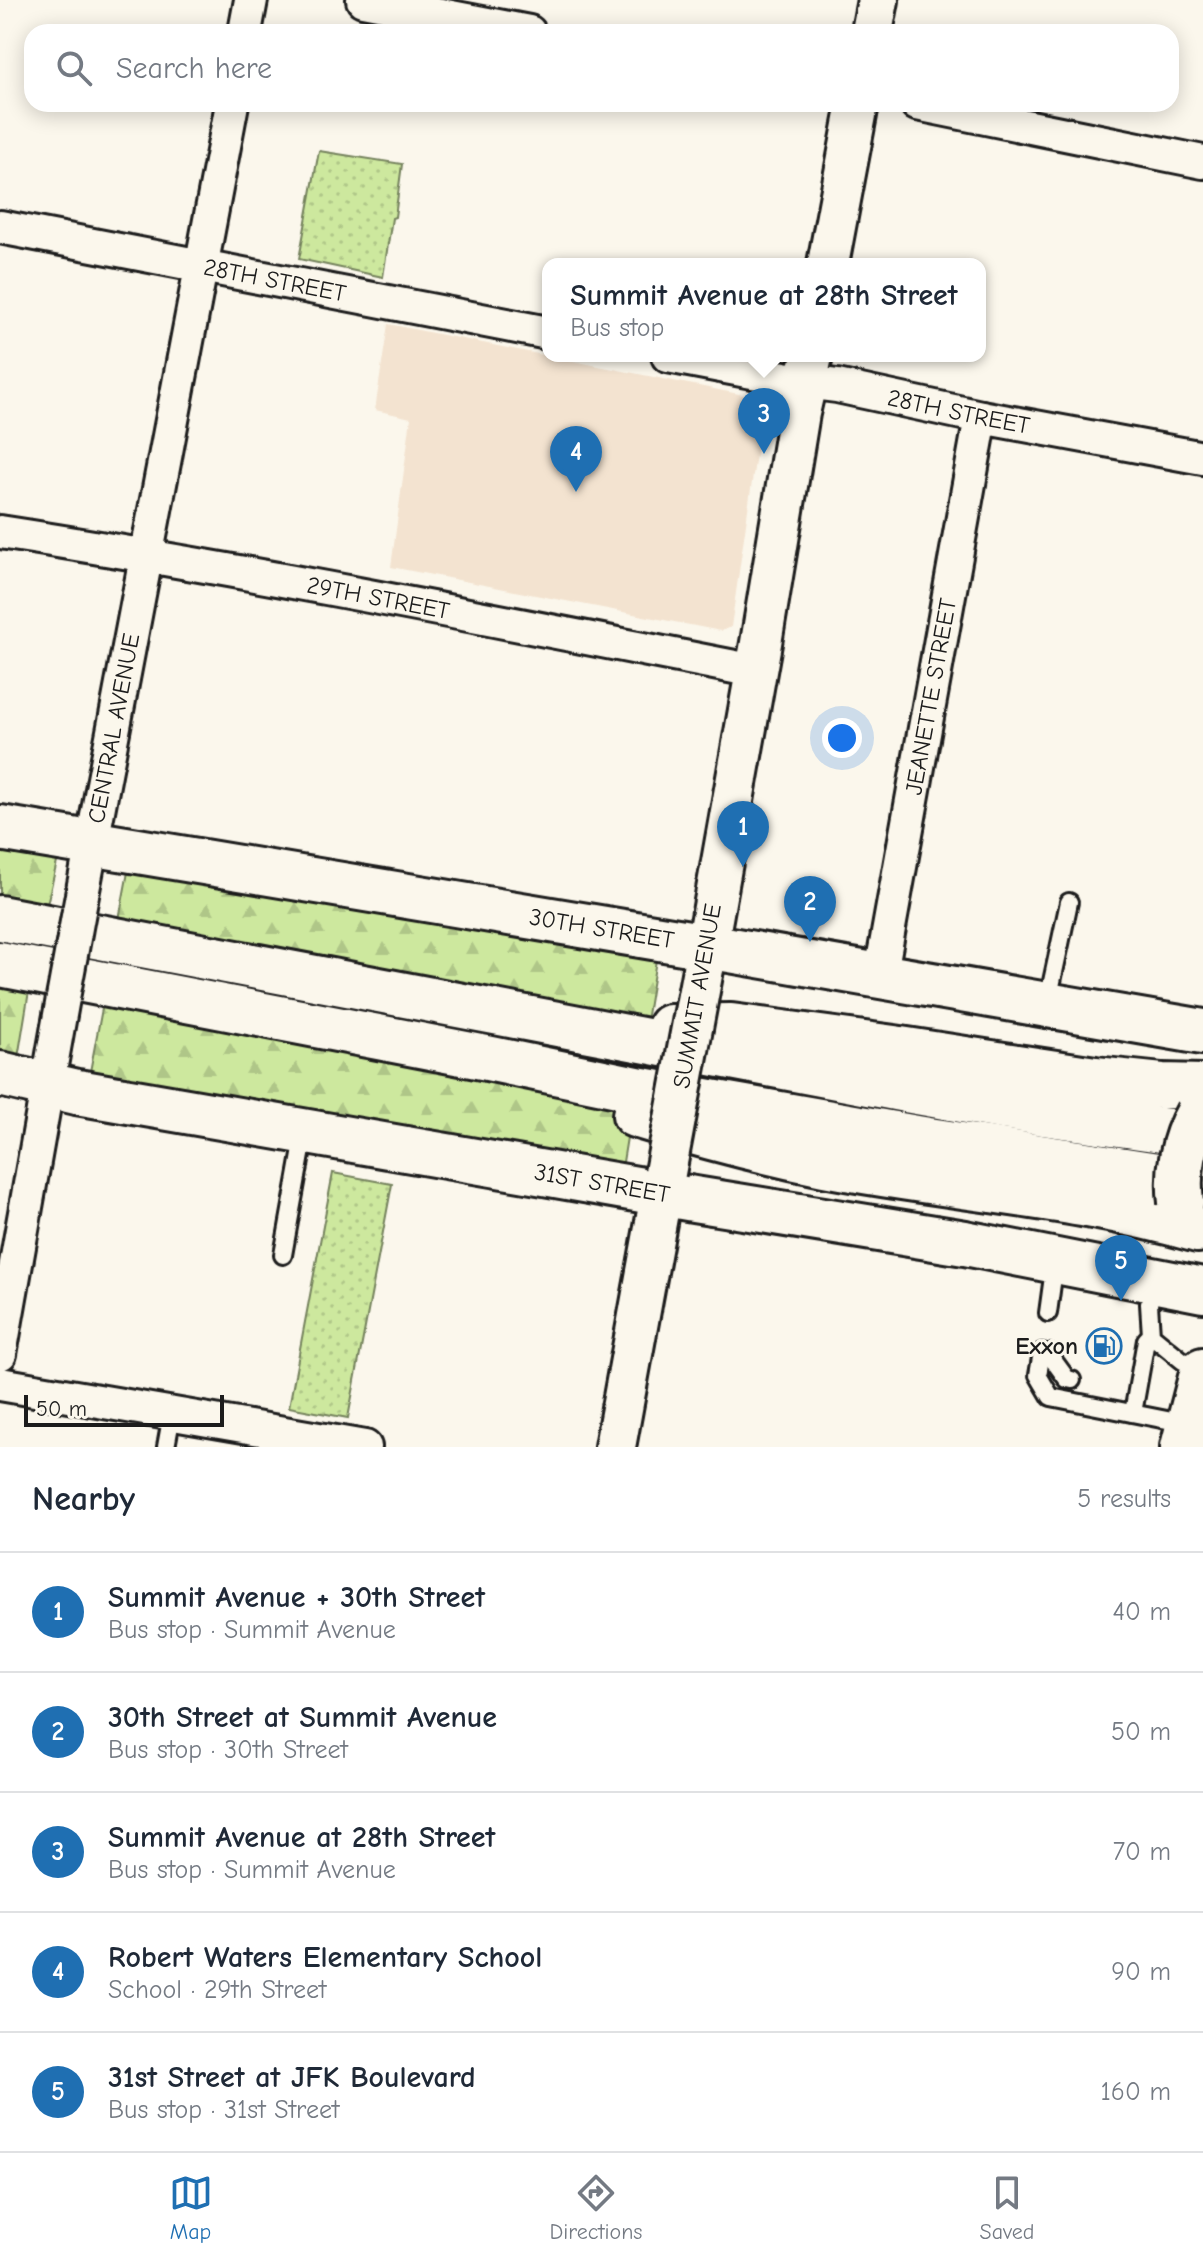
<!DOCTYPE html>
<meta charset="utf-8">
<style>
body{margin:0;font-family:"Comic Neue",sans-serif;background:#f6f6f7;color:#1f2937}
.scale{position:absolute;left:24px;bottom:20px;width:200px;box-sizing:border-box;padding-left:8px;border:4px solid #1c1c1c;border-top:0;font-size:22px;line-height:28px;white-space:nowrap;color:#1c1c1c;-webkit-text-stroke:6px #fbf7ec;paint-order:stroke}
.you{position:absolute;left:842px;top:738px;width:28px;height:28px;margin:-20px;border:6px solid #fff;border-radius:50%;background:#1a73e8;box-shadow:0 0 0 12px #1a73e833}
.badge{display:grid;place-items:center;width:52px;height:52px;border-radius:50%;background:#1f6fb2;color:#fff;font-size:26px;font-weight:700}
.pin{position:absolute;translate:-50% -66px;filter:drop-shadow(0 2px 4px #0008)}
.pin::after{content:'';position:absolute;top:42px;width:28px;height:24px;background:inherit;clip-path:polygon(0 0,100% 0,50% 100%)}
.popup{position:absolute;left:542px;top:258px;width:444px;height:104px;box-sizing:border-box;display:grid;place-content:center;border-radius:16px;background:#fff;filter:drop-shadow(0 2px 6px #0005);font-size:26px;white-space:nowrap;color:#747a83}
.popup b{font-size:30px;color:#1f2937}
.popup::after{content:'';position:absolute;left:50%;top:100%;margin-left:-16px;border:16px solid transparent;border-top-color:#fff}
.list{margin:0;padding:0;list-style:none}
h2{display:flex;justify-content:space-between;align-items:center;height:104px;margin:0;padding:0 32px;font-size:34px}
h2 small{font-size:26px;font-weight:400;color:#747a83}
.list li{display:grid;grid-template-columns:52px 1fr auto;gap:24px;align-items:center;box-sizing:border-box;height:120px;padding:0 32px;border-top:2px solid #e0e1e3}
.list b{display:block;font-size:30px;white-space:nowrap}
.list p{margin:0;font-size:26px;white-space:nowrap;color:#747a83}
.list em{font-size:26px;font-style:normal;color:#747a83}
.icon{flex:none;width:44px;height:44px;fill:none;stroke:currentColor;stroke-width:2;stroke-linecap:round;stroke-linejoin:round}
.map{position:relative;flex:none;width:1203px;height:1447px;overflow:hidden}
.search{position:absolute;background:#fff;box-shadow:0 4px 20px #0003;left:24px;right:24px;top:24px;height:88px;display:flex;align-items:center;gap:20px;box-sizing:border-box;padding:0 28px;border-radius:24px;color:#747a83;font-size:30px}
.sheet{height:704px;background:#fff}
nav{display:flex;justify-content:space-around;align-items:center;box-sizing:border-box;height:112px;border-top:2px solid #e0e1e3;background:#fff;font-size:22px;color:#747a83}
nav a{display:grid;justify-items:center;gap:4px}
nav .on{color:#1f6fb2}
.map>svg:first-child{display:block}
</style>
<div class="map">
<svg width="1203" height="1447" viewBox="0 0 1203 1447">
<defs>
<pattern id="grass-dots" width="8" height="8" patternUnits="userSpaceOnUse" patternTransform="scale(2)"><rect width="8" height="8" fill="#cde89e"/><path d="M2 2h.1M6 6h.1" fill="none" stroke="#afc688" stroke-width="1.8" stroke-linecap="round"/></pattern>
<pattern id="forest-firs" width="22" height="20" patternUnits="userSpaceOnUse" patternTransform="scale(2)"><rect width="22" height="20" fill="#cde89e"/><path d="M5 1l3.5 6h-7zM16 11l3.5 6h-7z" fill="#afc688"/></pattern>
</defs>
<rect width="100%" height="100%" fill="#fbf7ec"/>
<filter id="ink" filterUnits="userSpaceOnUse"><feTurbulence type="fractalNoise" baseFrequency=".0125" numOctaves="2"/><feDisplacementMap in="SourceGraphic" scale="16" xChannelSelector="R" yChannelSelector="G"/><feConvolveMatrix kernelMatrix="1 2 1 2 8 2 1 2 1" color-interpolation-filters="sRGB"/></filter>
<g filter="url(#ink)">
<!-- built -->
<path fill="#f3e3d0" d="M388 324 764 399 731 627 721 631 391 567 411 418 375 410Z"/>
<!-- grass -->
<g fill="url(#grass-dots)" stroke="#74825d" stroke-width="2">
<path d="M319 151 402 164 395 217 392 218 383 277 299 259Z"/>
<path d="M333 1173 392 1184 348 1418 289 1407Z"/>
</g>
<!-- forest -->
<g fill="url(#forest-firs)" stroke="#74825d" stroke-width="2">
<path d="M0 849 58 858 47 904 0 895Z"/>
<path d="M128 872 656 960 622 1168 89 1077Z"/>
<path d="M0 985 29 991 18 1058 0 1053Z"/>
</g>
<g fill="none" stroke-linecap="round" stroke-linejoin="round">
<defs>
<g id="service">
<path d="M1047 1005 1069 902"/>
<path d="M283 1255 305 1133"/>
<path d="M1154 1282 1149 1304 1151 1335 1183 1361 1203 1365"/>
<path d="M1048 1313 1055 1262"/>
<path d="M1042 1352 1038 1375 1051 1397 1187 1424"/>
<path d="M1048 1353 1067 1379 1072 1380"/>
<path d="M1133 1413 1146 1340 1151 1335"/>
<path d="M166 1447 172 1414"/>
</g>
<g id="minor">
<path d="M363 0 529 32"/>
<path d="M245 32 251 0"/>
<path d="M917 104 1203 162"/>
<path id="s1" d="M0 227 548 333"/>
<path id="s2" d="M668 356 805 382 837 386 981 417 1203 458"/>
<path id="s3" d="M0 532C253 571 504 622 755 671"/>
<path id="s4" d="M79 911 232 104"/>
<path id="s5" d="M880 978 981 417"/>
<path d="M0 1354 63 998"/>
<path d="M0 1384 365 1447"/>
</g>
<g id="tertiary">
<path d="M872 32 878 0"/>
<path d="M828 264 858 104"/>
<path d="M703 969 761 643 799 413 812 356"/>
<path d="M615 1447 665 1173"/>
</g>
<g id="secondary">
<path id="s6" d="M0 828 707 946 1203 1032"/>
<path id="s7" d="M0 1074 77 1092 694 1199 965 1243 1203 1290"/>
</g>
<path id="primary" d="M1183 1447 1203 1370"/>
<g id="motorway">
<path d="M0 918 905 1090 1002 1107 1203 1136"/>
<path d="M0 964 487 1058 642 1090 928 1140 1203 1182"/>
<path d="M670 1027 731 1026 894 1048 1095 1079 1162 1086 1203 1087"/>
<path d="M635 1115C697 1134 760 1151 824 1164 948 1188 1076 1195 1198 1230"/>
</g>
</defs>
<!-- service casing -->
<use href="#service" stroke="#1c1c1c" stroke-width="22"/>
<!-- minor casing -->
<use href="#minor" stroke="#1c1c1c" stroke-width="38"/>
<!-- tertiary casing -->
<use href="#tertiary" stroke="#1c1c1c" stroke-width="46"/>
<!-- secondary casing -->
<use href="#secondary" stroke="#1c1c1c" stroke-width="50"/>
<!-- primary casing -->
<use href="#primary" stroke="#1c1c1c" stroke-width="50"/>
<!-- motorway casing -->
<use href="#motorway" stroke="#1c1c1c" stroke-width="50"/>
<!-- service -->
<use href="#service" stroke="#fbf7ec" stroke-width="16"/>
<!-- minor -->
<use href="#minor" stroke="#fbf7ec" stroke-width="32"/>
<!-- tertiary -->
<use href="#tertiary" stroke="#fbf7ec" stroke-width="40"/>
<!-- secondary -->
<use href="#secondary" stroke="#fbf7ec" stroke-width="44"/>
<!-- primary -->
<use href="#primary" stroke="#fbf7ec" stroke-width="44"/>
<!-- motorway -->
<use href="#motorway" stroke="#fbf7ec" stroke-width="44"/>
<defs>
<path id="minor-bridge" d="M63 998 79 911"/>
<path id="tertiary-bridge" d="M665 1173 703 969"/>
<path id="primary-bridge" d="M1181 1202C1177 1172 1183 1140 1198 1114"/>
</defs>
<!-- minor-bridge casing -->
<use href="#minor-bridge" stroke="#1c1c1c" stroke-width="38" stroke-linecap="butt"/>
<!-- tertiary-bridge casing -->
<use href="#tertiary-bridge" stroke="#1c1c1c" stroke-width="46" stroke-linecap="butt"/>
<!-- primary-bridge casing -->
<use href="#primary-bridge" stroke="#1c1c1c" stroke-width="50" stroke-linecap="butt"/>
<!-- minor-bridge -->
<use href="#minor-bridge" stroke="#fbf7ec" stroke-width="32"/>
<!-- tertiary-bridge -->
<use href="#tertiary-bridge" stroke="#fbf7ec" stroke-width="40"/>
<!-- primary-bridge -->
<use href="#primary-bridge" stroke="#fbf7ec" stroke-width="44"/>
</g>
</g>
<!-- icons -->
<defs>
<symbol id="fuel-ring" viewBox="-11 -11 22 22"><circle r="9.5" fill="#fbf7ec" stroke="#1f6fb2" stroke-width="1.5"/><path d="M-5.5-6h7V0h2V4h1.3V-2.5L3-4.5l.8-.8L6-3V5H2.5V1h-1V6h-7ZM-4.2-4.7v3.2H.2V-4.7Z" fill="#1f6fb2"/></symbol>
</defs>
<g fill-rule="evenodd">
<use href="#fuel-ring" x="1084" y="1326" width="40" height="40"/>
</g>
<g text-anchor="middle" stroke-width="6" stroke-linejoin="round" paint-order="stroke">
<!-- street labels -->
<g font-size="24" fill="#1c1c1c" stroke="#fbf7ec">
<text dy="8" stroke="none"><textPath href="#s1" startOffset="280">28TH STREET</textPath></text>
<text dy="8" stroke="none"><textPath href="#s2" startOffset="296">28TH STREET</textPath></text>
<text dy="8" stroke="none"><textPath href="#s3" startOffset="384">29TH STREET</textPath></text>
<text dy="8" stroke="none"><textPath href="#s5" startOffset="286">JEANETTE STREET</textPath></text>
<text dy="8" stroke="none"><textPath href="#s4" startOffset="186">CENTRAL AVENUE</textPath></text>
<text dy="8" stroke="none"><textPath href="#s6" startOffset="610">30TH STREET</textPath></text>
<text transform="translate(697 996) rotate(-80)" y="8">SUMMIT AVENUE</text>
<text dy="8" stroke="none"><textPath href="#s7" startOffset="612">31ST STREET</textPath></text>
</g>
<!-- poi labels -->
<g font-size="24" font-weight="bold" fill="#1c1c1c" stroke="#fbf7ec" text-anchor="end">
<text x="1078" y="1354">Exxon</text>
</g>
</g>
</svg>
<div class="scale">50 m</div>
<div class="you"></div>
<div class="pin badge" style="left:743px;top:867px">1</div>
<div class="pin badge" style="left:810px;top:942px">2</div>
<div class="pin badge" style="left:764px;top:454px">3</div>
<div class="popup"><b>Summit Avenue at 28th Street</b>Bus stop</div>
<div class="pin badge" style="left:576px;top:492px">4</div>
<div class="pin badge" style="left:1121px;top:1301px">5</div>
<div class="search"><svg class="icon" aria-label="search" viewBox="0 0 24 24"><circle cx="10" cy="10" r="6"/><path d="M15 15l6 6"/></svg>Search here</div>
</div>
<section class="sheet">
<h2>Nearby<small>5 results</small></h2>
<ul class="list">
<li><span class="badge">1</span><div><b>Summit Avenue + 30th Street</b><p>Bus stop · Summit Avenue</p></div><em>40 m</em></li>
<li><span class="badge">2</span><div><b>30th Street at Summit Avenue</b><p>Bus stop · 30th Street</p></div><em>50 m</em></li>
<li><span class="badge">3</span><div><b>Summit Avenue at 28th Street</b><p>Bus stop · Summit Avenue</p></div><em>70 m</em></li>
<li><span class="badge">4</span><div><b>Robert Waters Elementary School</b><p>School · 29th Street</p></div><em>90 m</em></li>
<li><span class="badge">5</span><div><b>31st Street at JFK Boulevard</b><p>Bus stop · 31st Street</p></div><em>160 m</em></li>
</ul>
</section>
<nav>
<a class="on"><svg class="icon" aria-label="map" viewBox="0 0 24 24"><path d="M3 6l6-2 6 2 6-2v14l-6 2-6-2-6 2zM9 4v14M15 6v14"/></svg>Map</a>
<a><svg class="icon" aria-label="directions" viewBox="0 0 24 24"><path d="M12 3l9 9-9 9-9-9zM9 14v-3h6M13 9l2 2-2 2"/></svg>Directions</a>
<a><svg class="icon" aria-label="saved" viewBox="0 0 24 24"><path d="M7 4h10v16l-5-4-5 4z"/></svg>Saved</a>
</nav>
